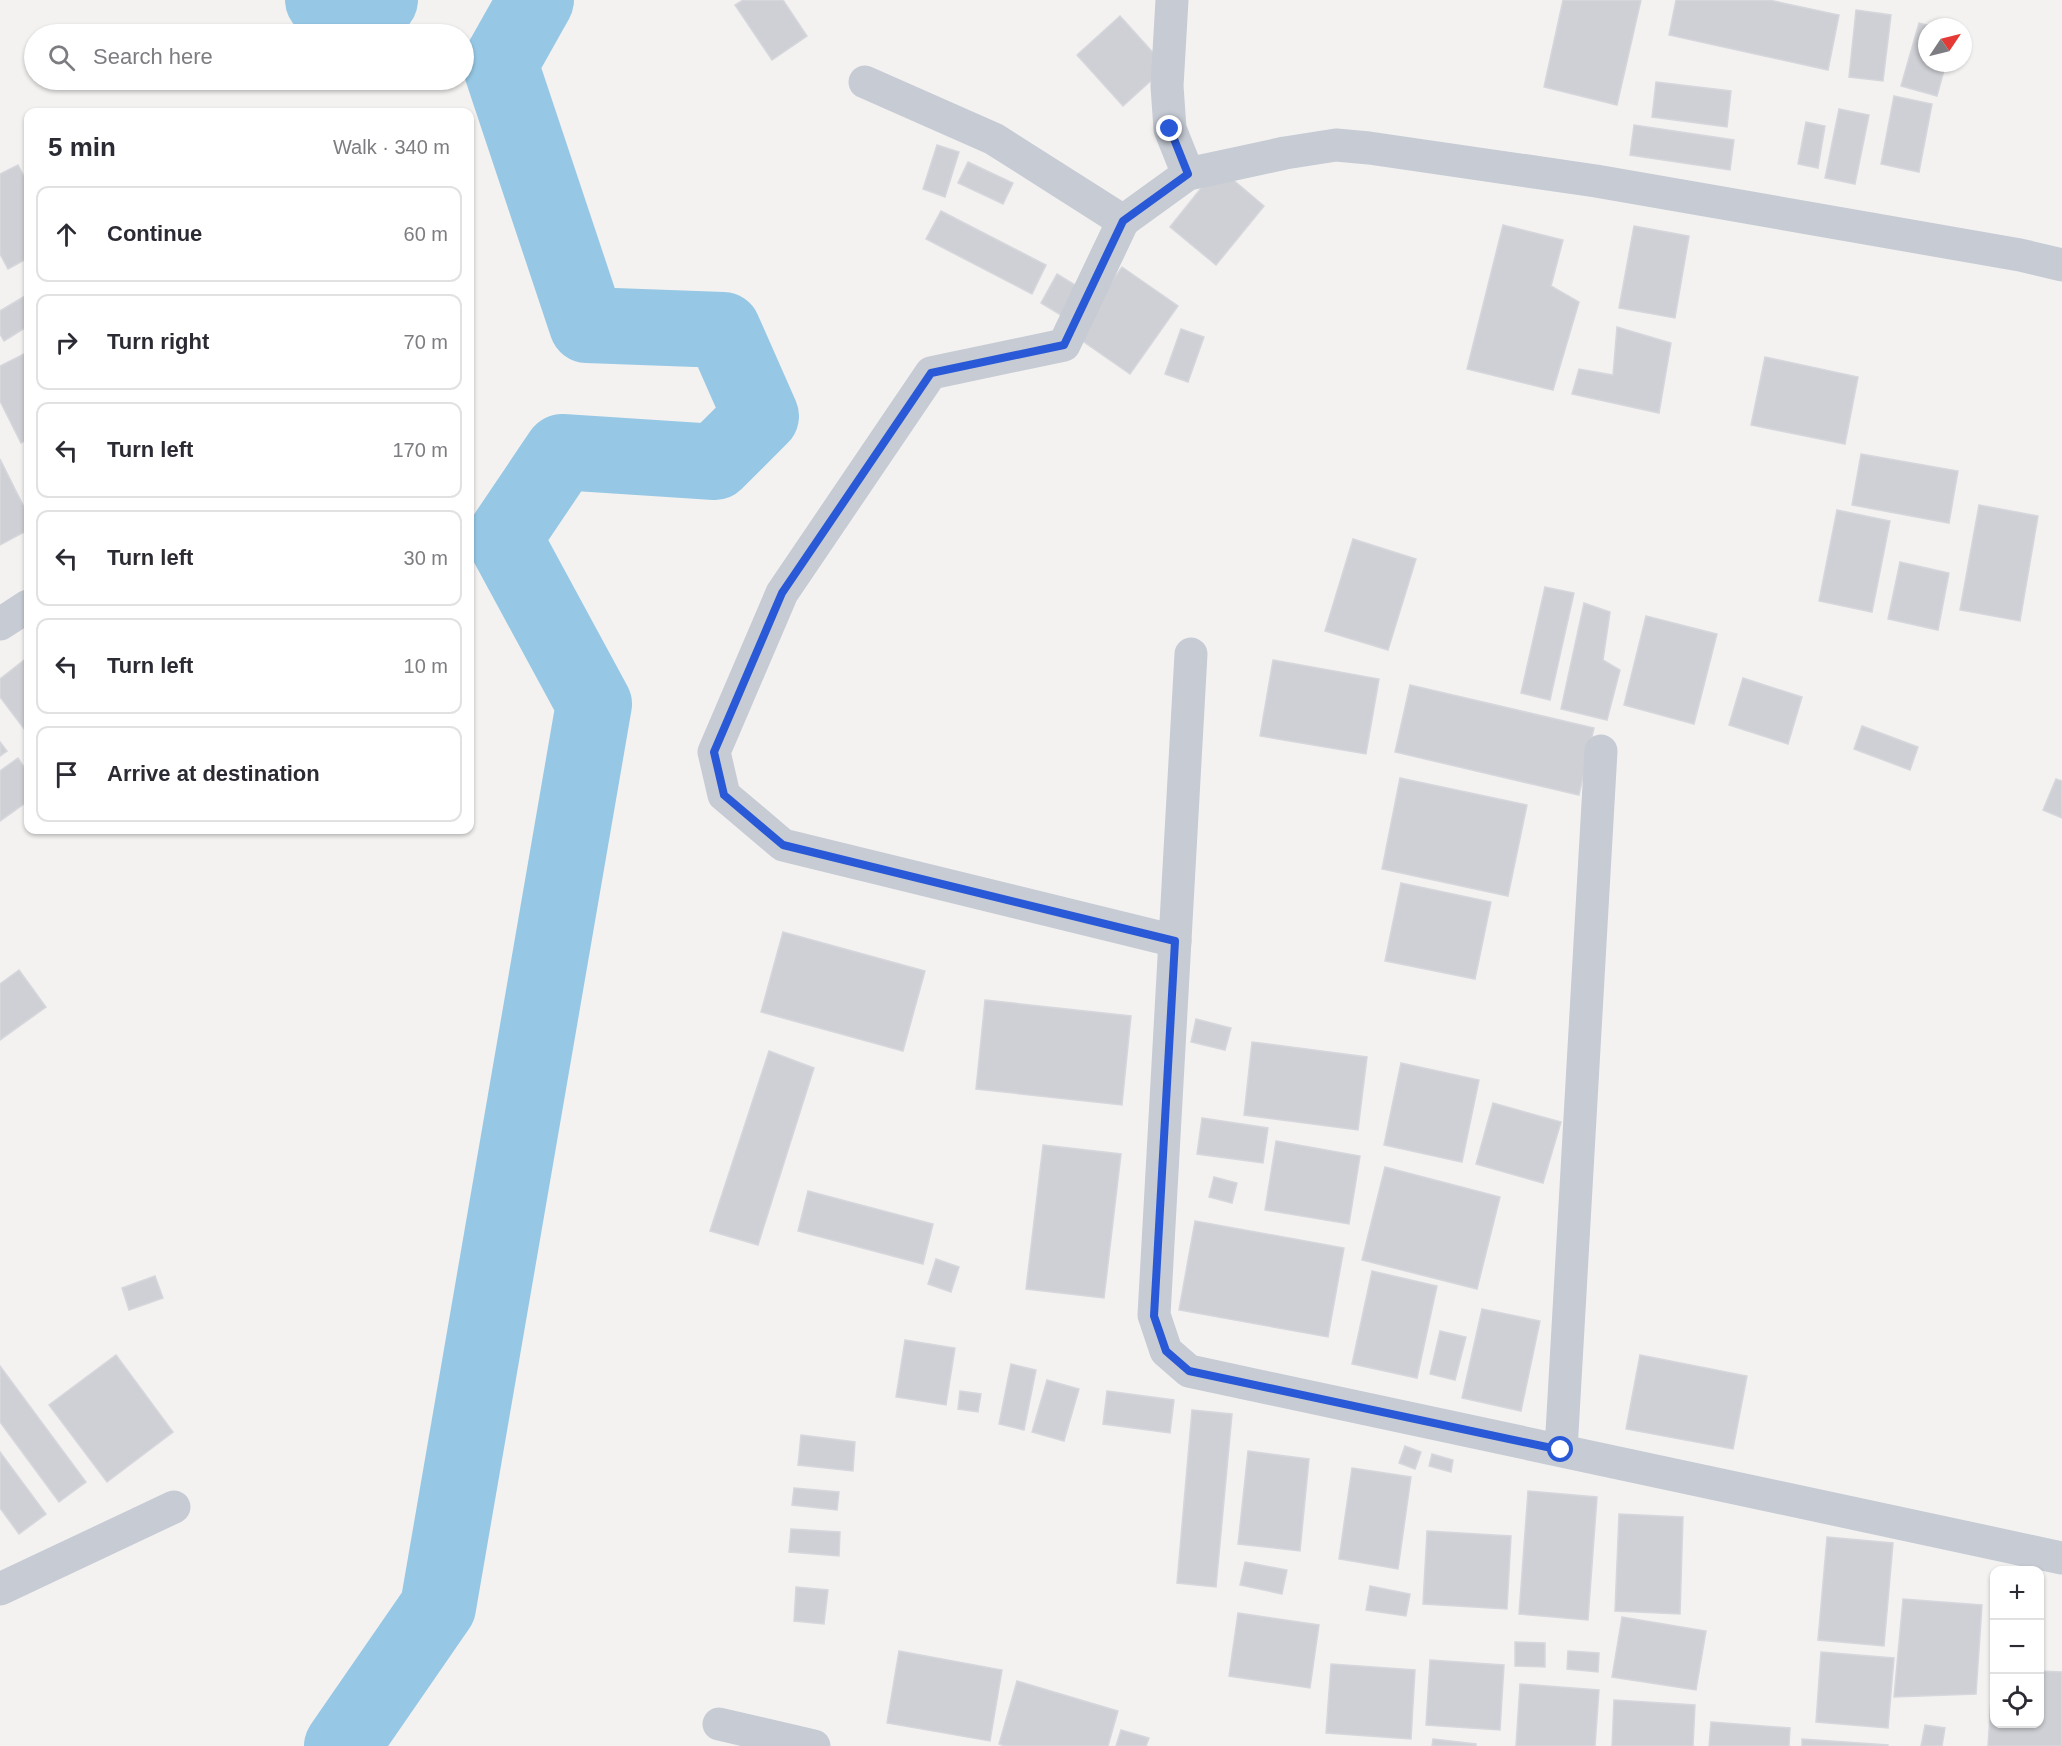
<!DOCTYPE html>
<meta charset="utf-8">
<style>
body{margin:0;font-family:Arial,sans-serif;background:#f2f2f3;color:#2b2b33}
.controls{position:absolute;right:18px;bottom:18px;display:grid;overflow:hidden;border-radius:12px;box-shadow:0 2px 4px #0004}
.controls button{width:54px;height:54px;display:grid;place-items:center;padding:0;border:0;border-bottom:2px solid #e1e1e2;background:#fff;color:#2b2b33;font:30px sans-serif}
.compass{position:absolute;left:1918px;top:18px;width:54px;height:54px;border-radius:50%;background:#fff;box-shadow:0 2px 4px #0004;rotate:55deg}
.stop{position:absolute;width:18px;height:18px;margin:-14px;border:4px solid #2959d6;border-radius:50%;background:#fff}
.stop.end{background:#2959d6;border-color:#fff;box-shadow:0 2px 6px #0008}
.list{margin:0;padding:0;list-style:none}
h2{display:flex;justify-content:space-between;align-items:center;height:78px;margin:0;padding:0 24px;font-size:26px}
h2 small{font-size:20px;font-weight:400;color:#7c7c81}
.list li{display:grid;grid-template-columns:39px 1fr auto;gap:18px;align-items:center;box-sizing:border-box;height:96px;margin:0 12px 12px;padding:0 12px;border:2px solid #e1e1e2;border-radius:12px}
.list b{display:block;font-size:22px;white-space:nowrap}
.list em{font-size:20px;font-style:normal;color:#7c7c81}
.icon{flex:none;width:33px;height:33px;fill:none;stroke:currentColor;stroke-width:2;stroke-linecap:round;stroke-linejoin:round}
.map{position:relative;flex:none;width:2062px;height:1746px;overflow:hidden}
.search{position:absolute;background:#fff;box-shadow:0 2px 4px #0004;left:24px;top:24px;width:450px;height:66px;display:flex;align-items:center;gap:15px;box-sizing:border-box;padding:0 21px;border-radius:33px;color:#7c7c81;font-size:22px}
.panel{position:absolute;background:#fff;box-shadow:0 2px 4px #0004;left:24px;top:108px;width:450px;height:726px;border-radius:12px}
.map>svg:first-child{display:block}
</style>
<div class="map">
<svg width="2062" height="1746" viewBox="0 0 2062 1746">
<rect width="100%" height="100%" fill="#f3f2f1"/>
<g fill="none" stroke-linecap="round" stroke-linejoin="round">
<!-- river -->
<g stroke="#96c8e5" stroke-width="76">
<path d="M323 0 351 25 380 0"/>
<path d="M342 1746 438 1607 594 704 504 538 562 452 715 462 761 416 723 330 587 325 500 64 536 0"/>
</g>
</g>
<!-- building -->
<g fill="#cfd0d5" stroke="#d6d7dc" stroke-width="1.5">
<path d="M743 0H783L807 36 772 60 735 5Z"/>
<path d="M1563 0H1641L1617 105 1544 87Z"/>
<path d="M1676 0H1769L1839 15 1828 70 1669 35Z"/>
<path d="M1856 10 1891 15 1883 81 1849 77Z"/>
<path d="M1120 16 1166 67 1123 106 1077 55Z"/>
<path d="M1919 23 1934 27H1927V63H1946L1937 96 1901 86Z"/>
<path d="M1656 82 1731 91 1727 127 1652 117Z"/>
<path d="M1894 96 1932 104 1919 172 1881 164Z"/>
<path d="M1839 109 1869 115 1855 184 1825 178Z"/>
<path d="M1806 122 1825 126 1818 168 1798 164Z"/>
<path d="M1634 125 1734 140 1730 170 1630 155Z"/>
<path d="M937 145 959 152 945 197 923 189Z"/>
<path d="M968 162 1013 183 1003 204 958 183Z"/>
<path d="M18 165 28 184V258L8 269 0 254V174Z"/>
<path d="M1218 167 1264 206 1216 265 1170 227Z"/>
<path d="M941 211 1046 265 1032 294 926 239Z"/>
<path d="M1503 225 1563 240 1551 286 1579 302 1553 390 1467 369Z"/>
<path d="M1634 226 1689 236 1675 318 1619 308Z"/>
<path d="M1122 267 1178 306 1130 374 1074 335Z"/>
<path d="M1057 274 1080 288 1064 317 1041 303Z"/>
<path d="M28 294V326L4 341 0 334V311Z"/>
<path d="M1617 327 1671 343 1659 413 1572 394 1579 369 1613 375Z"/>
<path d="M1181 329 1204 337 1188 382 1165 374Z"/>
<path d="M28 352V439L21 443 0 401V366Z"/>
<path d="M1765 357 1858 377 1845 444 1751 425Z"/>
<path d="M1861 454 1958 471 1949 523 1852 505Z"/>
<path d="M0 459 28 515V530L0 545Z"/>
<path d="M1979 505 2038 516 2020 621 1960 610Z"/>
<path d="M1837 510 1890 521 1872 612 1819 601Z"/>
<path d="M1353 539 1416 559 1388 650 1325 631Z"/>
<path d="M1900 562 1949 573 1938 630 1888 619Z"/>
<path d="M1545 587 1574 593 1550 700 1521 693Z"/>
<path d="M1584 603 1610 612 1603 660 1620 670 1607 720 1561 709Z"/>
<path d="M1646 616 1717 634 1694 724 1624 705Z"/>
<path d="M28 657V734L0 697V679Z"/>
<path d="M1273 660 1379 679 1366 754 1260 736Z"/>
<path d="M1743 678 1802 697 1788 744 1729 725Z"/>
<path d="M1410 685 1594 728 1579 795 1395 752Z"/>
<path d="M1862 726 1918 747 1910 770 1854 749Z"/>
<path d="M0 742 7 751 0 756Z"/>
<path d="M18 758 28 773V801L0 821V771Z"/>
<path d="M1400 778 1527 805 1508 896 1382 869Z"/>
<path d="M2056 779 2062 781V818L2043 810Z"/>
<path d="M1401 883 1491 902 1475 979 1385 961Z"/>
<path d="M783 932 925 971 903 1051 761 1012Z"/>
<path d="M19 970 46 1007 0 1040V984Z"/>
<path d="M985 1000 1131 1016 1122 1105 976 1089Z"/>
<path d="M1196 1019 1231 1028 1225 1050 1191 1042Z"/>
<path d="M1252 1042 1367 1057 1358 1130 1244 1115Z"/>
<path d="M769 1051 814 1068 758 1245 710 1231Z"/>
<path d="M1401 1063 1479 1080 1462 1162 1384 1145Z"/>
<path d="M1493 1103 1561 1122 1543 1183 1476 1164Z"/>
<path d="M1202 1118 1268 1128 1263 1163 1197 1154Z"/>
<path d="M1276 1141 1360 1156 1349 1224 1265 1210Z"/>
<path d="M1043 1145 1121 1154 1104 1298 1026 1289Z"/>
<path d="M1385 1167 1500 1197 1477 1289 1362 1260Z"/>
<path d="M1214 1177 1237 1183 1232 1203 1209 1197Z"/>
<path d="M808 1191 933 1224 923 1264 798 1231Z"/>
<path d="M1195 1221 1344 1248 1328 1337 1179 1310Z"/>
<path d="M936 1259 959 1267 951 1292 928 1284Z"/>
<path d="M1372 1271 1437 1286 1417 1378 1352 1364Z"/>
<path d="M155 1276 163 1298 129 1310 122 1288Z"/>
<path d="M1482 1309 1540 1321 1521 1411 1462 1398Z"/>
<path d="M1440 1331 1466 1337 1455 1380 1430 1374Z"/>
<path d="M905 1340 955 1348 946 1405 896 1397Z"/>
<path d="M116 1355 173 1432 107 1482 49 1405Z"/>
<path d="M1640 1355 1747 1376 1733 1449 1626 1429Z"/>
<path d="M1011 1364 1036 1370 1024 1430 999 1424Z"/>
<path d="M0 1366 86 1482 59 1502 0 1422Z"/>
<path d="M1047 1380 1079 1389 1064 1441 1032 1432Z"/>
<path d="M960 1391 981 1394 978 1412 958 1409Z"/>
<path d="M1107 1391 1174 1400 1170 1433 1103 1424Z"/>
<path d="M1192 1410 1232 1414 1216 1587 1177 1583Z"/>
<path d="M801 1435 855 1442 853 1471 798 1465Z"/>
<path d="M1405 1446 1421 1452 1415 1469 1399 1463Z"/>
<path d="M1248 1451 1309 1459 1300 1551 1238 1544Z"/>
<path d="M0 1452 46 1514 19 1534 0 1508Z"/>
<path d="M1432 1454 1453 1460 1451 1472 1429 1466Z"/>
<path d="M1352 1468 1411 1477 1398 1569 1339 1559Z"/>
<path d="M794 1488 839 1492 837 1510 792 1505Z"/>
<path d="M1528 1491 1597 1497 1588 1620 1519 1614Z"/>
<path d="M1619 1514 1683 1517 1680 1614 1615 1611Z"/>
<path d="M791 1529 840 1532 839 1556 789 1552Z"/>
<path d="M1427 1531 1511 1536 1507 1609 1423 1604Z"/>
<path d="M1827 1537 1893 1543 1884 1646 1818 1640Z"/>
<path d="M1245 1562 1287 1570 1282 1594 1240 1585Z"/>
<path d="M1370 1586 1410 1594 1406 1616 1366 1610Z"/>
<path d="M796 1587 828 1590 824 1624 794 1621Z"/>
<path d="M1903 1599 1982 1605 1976 1694 1894 1697Z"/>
<path d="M1238 1613 1319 1625 1310 1688 1229 1676Z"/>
<path d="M1622 1617 1706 1631 1696 1690 1612 1677Z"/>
<path d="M1515 1642 1545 1643V1667L1515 1666Z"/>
<path d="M899 1651 1002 1670 990 1741 887 1723Z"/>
<path d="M1568 1651 1599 1653 1598 1672 1567 1669Z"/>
<path d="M1821 1652 1894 1658 1888 1728 1816 1722Z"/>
<path d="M1430 1660 1504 1665 1500 1730 1426 1725Z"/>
<path d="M1331 1664 1415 1670 1411 1739 1326 1733Z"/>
<path d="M1993 1667H1994V1724H2040V1671L2062 1672V1746H1988Z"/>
<path d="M1017 1681 1118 1711 1108 1746H1005L999 1744Z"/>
<path d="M1520 1684 1599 1690 1595 1746H1516Z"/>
<path d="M1614 1700 1695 1705 1693 1746H1612Z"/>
<path d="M1711 1722 1790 1728 1789 1746H1709Z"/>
<path d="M1925 1725 1945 1728 1942 1746H1921Z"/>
<path d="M1121 1730 1149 1738 1146 1746H1116Z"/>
<path d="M1433 1739 1476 1744V1746H1432Z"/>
<path d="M1802 1739 1888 1745V1746H1802Z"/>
</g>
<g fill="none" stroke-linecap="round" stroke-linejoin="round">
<!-- minor -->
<g stroke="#c6cbd4" stroke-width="33">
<path d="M1172 0 1167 86 1170 129 1188 174"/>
<path d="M865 82 994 139 1123 221 1188 174 1285 153 1336 145 1369 148 1596 181 2020 255 2062 265"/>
<path d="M1123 221 1064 345 931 373 782 593 714 752 724 795 783 845 1175 941"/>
<path d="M0 624 28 606"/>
<path d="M1191 654 1154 1315 1166 1351 1189 1371 2062 1558"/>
<path d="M1561 1450 1601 751"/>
<path d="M0 1589 174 1507"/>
<path d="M719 1724 814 1746"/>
</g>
</g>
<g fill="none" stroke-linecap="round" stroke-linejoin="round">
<!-- route -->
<path stroke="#2959d6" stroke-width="8" d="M1170 129 1188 174 1123 221 1064 345 931 373 782 593 714 752 724 795 783 845 1175 941 1154 1316 1166 1351 1189 1371 1561 1450"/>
</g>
</svg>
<div class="controls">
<button>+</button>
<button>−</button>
<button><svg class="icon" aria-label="locate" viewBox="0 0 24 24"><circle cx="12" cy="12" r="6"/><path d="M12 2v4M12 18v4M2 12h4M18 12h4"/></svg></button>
</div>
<svg class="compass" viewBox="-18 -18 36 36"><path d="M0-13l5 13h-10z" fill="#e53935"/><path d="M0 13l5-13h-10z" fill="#7c7c81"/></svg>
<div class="stop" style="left:1561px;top:1450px"></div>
<div class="stop end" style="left:1170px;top:129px"></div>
<div class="search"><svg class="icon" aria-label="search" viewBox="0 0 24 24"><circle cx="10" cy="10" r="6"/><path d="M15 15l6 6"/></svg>Search here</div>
<section class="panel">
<h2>5 min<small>Walk · 340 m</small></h2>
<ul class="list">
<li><svg class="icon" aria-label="ahead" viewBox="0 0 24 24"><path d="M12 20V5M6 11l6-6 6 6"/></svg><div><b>Continue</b></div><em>60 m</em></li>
<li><svg class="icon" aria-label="right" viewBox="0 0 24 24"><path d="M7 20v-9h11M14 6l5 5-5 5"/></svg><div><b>Turn right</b></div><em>70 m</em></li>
<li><svg class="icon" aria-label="left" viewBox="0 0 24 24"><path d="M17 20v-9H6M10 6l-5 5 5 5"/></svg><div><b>Turn left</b></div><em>170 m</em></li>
<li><svg class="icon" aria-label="left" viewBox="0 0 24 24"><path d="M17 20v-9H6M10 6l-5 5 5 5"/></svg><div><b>Turn left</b></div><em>30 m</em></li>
<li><svg class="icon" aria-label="left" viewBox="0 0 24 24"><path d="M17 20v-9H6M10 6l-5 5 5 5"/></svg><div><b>Turn left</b></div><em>10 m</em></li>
<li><svg class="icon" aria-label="arrive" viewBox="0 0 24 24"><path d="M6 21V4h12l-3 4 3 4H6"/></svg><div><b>Arrive at destination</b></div></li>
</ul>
</section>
</div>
